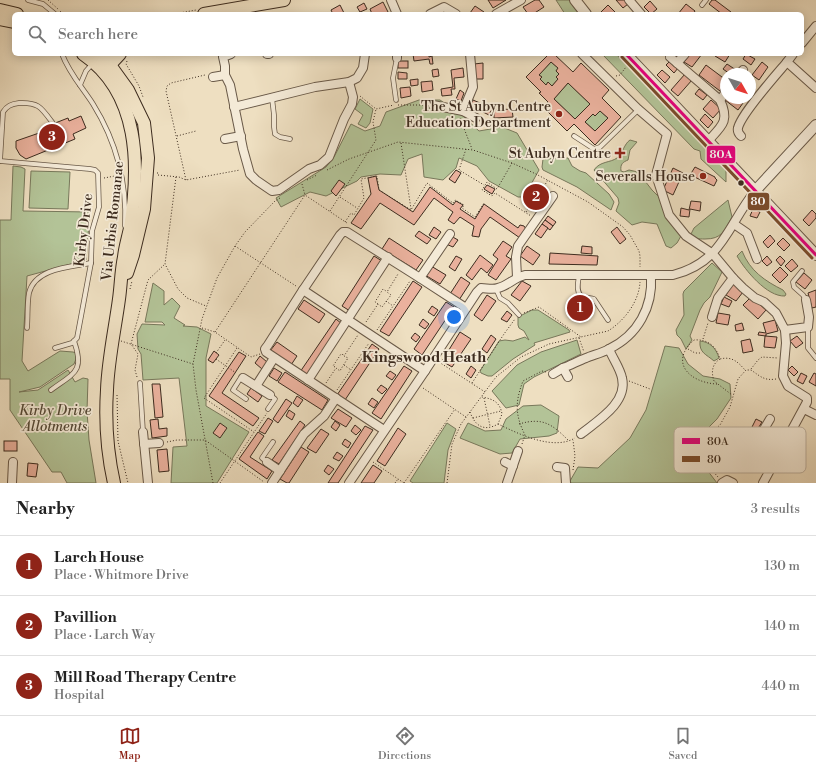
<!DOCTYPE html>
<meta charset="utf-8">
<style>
body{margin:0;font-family:"Libre Bodoni",serif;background:#f2f2f2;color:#222}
.compass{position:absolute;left:720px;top:68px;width:36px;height:36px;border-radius:50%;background:#fff;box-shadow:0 2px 10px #0003;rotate:129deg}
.you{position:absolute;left:454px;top:317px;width:14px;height:14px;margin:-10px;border:3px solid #fff;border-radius:50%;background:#1a73e8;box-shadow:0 0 0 6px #1a73e833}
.badge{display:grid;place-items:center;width:26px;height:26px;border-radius:50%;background:#8f2418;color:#fff;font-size:13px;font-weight:700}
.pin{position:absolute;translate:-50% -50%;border:2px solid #fff;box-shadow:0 1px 4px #0006}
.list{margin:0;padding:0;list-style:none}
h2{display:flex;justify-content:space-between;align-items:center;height:52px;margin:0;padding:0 16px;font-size:17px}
h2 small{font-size:13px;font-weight:400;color:#767676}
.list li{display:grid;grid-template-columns:26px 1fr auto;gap:12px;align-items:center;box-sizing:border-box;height:60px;padding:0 16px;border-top:1px solid #e0e0e0}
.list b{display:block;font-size:15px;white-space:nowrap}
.list p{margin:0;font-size:13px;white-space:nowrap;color:#767676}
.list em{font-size:13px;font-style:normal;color:#767676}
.icon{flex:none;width:22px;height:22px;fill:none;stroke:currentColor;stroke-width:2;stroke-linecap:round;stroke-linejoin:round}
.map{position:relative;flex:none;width:816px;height:483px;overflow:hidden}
.search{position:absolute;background:#fff;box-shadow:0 2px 10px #0003;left:12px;right:12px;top:12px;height:44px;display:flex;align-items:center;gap:10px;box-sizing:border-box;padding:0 14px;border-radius:6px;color:#767676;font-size:15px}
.sheet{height:232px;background:#fff}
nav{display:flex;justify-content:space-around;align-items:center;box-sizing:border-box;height:56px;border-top:1px solid #e0e0e0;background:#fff;font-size:11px;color:#767676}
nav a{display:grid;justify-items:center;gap:2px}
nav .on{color:#8f2418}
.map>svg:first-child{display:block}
</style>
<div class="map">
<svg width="816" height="483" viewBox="0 0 816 483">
<rect width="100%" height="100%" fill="#eedfc1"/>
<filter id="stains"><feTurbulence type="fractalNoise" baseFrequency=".005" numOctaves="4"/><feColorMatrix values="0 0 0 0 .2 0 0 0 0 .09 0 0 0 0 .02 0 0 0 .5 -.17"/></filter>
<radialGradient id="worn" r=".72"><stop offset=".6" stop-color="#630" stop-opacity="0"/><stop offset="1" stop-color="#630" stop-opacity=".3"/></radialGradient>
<!-- green -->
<g fill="#b3c397" stroke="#78785b">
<path d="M556 0H570L580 14H565Z"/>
<path d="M602 54H616L726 170V182L701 159 700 151 694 149Z"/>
<path d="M551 62 558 68 556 71 559 74 556 77 558 79 552 86 548 82 546 85 540 79 542 77 539 75Z"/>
<path d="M568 83 590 104 575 119 554 99Z"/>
<path d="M360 99 373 109 370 123 366 128 358 124 363 115 355 109Z"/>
<path d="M419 100H440L462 115 479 131 502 127 517 133 539 170 524 197H518L489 181 477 166 459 158 456 168 443 180 424 177 422 154 408 159 401 175 380 174 361 177 357 181 326 196 310 192 281 207 276 198 326 167 334 157 351 124 365 131 380 126 386 112Z"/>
<path d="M600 111 608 118 595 131 585 122 593 114 595 116Z"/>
<path d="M630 140 637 142 630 150 628 160C623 162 620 164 621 171L624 172 629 170 638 172 652 190 659 197 661 203 681 236 677 243 671 248 666 246 657 224 642 222 632 225 616 211 619 203 618 198 594 170C600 161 610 163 617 158 623 153 624 144 630 140Z"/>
<path d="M568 158 572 166 580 171 586 173 609 194 614 202 611 210 577 187 543 170 542 167 543 159Z"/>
<path d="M13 166 21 167 25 169 23 211 90 212 86 260 27 276 22 361 28 371 60 351 73 352 76 353V359L74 364 40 387 19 392 38 390 68 370 75 382 83 378 88 379 87 411 89 440 96 483H67L61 472H52L10 410V379H0V220H11Z"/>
<path d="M31 171 70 172 68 209 29 208Z"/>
<path d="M728 200 732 217C724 231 722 239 705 239 698 239 694 239 691 234L694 228Z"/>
<path d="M742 251C750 271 765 281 783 290L786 294 785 296C767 297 745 270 737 256Z"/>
<path d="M712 263 722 272 710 297 704 303 700 310 690 336 692 340 686 349 681 339 677 335 676 330 684 315 683 294 684 291Z"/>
<path d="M153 283 164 291V305L172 298 180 306 174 318 185 325 183 326 197 327 211 334 206 358V406L249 432 217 483H171L173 447 187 446 179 378 143 380 141 354 138 349 137 334 142 324 165 325 162 322H145Z"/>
<path d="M532 310H538L569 330 570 332 534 343 535 345 513 359 492 376H488L481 373 480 371 499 341 505 340 513 341 525 337 529 340 524 331 519 328 518 325V317Z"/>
<path d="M577 340 581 354 534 377 524 384 519 405 506 408 492 391 517 365 541 352Z"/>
<path d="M700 341C710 342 716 348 719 358L714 361C706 354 699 353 700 341Z"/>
<path d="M665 346 679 348 688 364 703 376 720 379 730 384 731 398 717 419 700 436 695 454 717 483H571L570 481 578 467 598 468 630 438 646 410Z"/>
<path d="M541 405 559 416 557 433 549 436 520 439 512 453 500 454 460 438 468 423 485 431 501 430 506 419 523 406Z"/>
<path d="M447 423 456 429 448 450 444 483H413L410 481Z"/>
</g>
<!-- building -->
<g fill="#eab19d" stroke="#3d2c1f" fill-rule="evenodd">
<path d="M488 0H506L493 8Z"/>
<path d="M535 0H539L544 7 533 14H528L523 7Z"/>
<path d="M616 0H625L628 4 623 8Z"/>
<path d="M712 0H715L731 12 730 14H722L709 4Z"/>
<path d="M650 1 657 9 651 14 644 7Z"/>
<path d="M383 2 389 14H372L370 9Z"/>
<path d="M364 3 367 9 360 12 357 7Z"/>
<path d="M686 4 695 11 693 14H678Z"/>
<path d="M340 5 344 13 341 14H333L331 10Z"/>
<path d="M608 5 617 14 611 13 610 14H599Z"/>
<path d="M475 6 484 12 482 14 470 13Z"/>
<path d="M413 54H429V57L432 56 433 64H430L429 59 414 61Z"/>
<path d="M549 54H554L573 72 581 63 609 90 602 98 621 117 595 145 574 124 567 131 543 107 548 102 539 93 541 92 526 77ZM551 62 558 68 556 71 559 74 556 77 558 79 552 86 548 82 546 85 540 79 542 77 539 75ZM568 83 590 104 575 119 554 99ZM600 111 608 118 595 131 585 122 593 114 595 116Z"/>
<path d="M690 54H702L692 67 684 62Z"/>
<path d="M717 54H730L725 62 715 56Z"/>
<path d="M746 54 755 59 751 65 743 59Z"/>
<rect x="398" y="61" width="10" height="7"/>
<path d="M670 61 678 68 674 73 666 65Z"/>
<path d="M762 62 768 67 759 80 752 75Z"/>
<path d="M483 63V79H475L474 64Z"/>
<path d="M727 64 736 70 733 74H730L723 69Z"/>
<path d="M706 65 726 80 720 91 699 75Z"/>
<path d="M463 68 464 77 454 78 455 89H451L452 95 442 96 441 89 453 87 451 70Z"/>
<path d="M438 69 439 76 433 77 432 70Z"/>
<path d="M662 70 670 77 665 83 657 75Z"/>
<path d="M398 72 407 73V79H398Z"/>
<path d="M685 74 692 80 678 96 671 90Z"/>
<path d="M418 79V85L411 86 410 80Z"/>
<path d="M432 81 433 90 422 92 421 82Z"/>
<path d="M410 87 411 96 401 98 400 88Z"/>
<path d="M699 89 707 95 703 100 695 94Z"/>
<path d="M460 90 464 93 461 101 456 99Z"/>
<path d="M727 98H736L743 103 738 110 725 100Z"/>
<path d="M473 100 480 103 477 109 470 106Z"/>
<path d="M711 100 721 109 713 118 703 109Z"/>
<path d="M486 106 492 109 489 115 483 112Z"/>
<path d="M512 109 513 117 494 118V110Z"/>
<path d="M705 114 713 122 708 128 700 120Z"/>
<path d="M81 116 86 128 73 134 75 139 26 159 20 155 16 148V141L42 132 40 129 68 118 69 121Z"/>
<path d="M695 167 715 177V178L717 180 714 186 690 175Z"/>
<path d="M673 168 683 173 673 195 663 190Z"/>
<path d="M456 170 461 173 455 183 449 179Z"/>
<path d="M376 176 379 190 413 212 430 187 453 205 456 201 463 205 460 209 475 219 484 204 518 228 520 225 524 226 526 229 520 238 490 217 481 229 479 237 472 236 474 226 460 217 454 224 448 220 453 212 434 198 414 225 380 203 361 229 351 223 371 194 368 178Z"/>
<path d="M339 180 345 184 336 196 331 191Z"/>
<path d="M487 185 495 189 492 194 484 189Z"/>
<path d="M533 191 542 197 539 202 530 196Z"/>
<path d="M691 201 701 202 700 211 690 209 689 217 680 216 681 208 689 210Z"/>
<path d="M753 209 760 212 757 218 750 216Z"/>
<path d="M812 210 816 214V218L809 226 803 220Z"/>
<path d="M548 216 556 222 553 226 545 220Z"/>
<path d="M545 220 553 226 550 230 542 224Z"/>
<path d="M542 224 548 228 541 238 535 234Z"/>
<path d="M434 227 441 232 436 239 429 235Z"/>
<path d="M617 227 626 239 620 244 611 232Z"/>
<path d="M419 231 431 239 427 244 415 236Z"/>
<path d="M770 235 775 241 768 248 763 242Z"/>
<path d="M451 236 458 240 453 247 446 244Z"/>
<path d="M389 238 423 260 416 270 382 249Z"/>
<path d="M783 238 790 245 784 251 777 244Z"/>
<path d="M503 241 512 247 506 256 511 259 496 280 488 275 498 259 493 255Z"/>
<path d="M527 246 540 255 533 265 520 256Z"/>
<path d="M582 246 592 247V254L581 253Z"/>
<path d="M550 253 598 256 597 265 549 264Z"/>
<path d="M480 255 493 265 487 273 481 268 472 280 466 275Z"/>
<path d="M374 256 382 261 350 311 342 306Z"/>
<path d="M456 256 462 259 455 271 449 267Z"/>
<path d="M767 256 772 262 767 266 762 261Z"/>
<path d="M780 256 785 261 781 266 776 260Z"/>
<path d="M792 259 798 266 791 272 785 266Z"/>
<path d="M431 266 446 275 440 284 425 275Z"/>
<path d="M780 267 788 275 780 283 772 275Z"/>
<path d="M804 273 812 280 805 289 796 282Z"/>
<path d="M461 277 470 283 459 300 450 294Z"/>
<path d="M413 281 422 287 389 336 380 331Z"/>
<path d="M522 281 531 286 520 301 511 295Z"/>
<path d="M733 284 743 292 736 301 726 295Z"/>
<path d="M816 290V307L812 308 808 293Z"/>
<path d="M487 295 496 301 482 321 474 315Z"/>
<path d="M577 295 591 316 582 321 568 301Z"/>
<path d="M724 297 732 301 729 307 721 304Z"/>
<path d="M751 297 766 310 758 319 743 305Z"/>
<path d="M304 300 325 314 319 323 298 309Z"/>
<path d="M446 302 454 307 422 355 414 349Z"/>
<path d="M432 306 438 310 434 316 428 312Z"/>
<path d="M507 311 512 315 507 322 501 319Z"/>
<path d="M718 313 730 315 728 325 716 323Z"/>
<path d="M336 319 342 324 307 376 300 372Z"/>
<path d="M423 319 429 324 425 329 419 325Z"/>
<path d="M775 320 778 331 766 334V336L758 335 759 332 766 333 763 323Z"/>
<path d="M742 323 744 330 736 331 735 325Z"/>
<path d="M460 332 471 339 452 367 442 361Z"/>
<path d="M415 333 420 337 416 342 411 338Z"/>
<path d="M491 335 496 339 487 353 482 349Z"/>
<path d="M765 336 777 337 775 348 764 347Z"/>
<path d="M797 336 803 343 796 348 790 341Z"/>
<path d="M750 339 753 351 743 353 741 341Z"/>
<path d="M277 342 297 356 291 365 270 351Z"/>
<path d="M372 344 379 349 345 400 337 395Z"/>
<path d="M214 351 219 355 213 363 208 360Z"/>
<path d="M239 352 246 356 222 393 259 418 253 426 209 396Z"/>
<path d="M260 356 267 362 262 369 255 363Z"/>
<path d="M404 366 412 371 381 419 372 413Z"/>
<path d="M471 366 476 370 471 378 466 374Z"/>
<path d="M792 366 798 372 794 376 788 370Z"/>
<path d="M274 368 282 373 277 381 269 376Z"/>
<path d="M390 371 396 375 392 380 386 376Z"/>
<path d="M285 372 328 400 322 410 278 382Z"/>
<path d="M801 373 807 376 803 384 797 381Z"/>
<path d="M814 373 816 374V386L809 382Z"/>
<path d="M152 384H160L163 417 155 418Z"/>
<path d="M381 385 387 389 382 394 377 390Z"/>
<path d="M251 388 262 396 258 402 247 394Z"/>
<path d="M297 396 303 400 298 407 293 403Z"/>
<path d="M372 398 378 402 374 408 368 404Z"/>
<path d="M286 399 292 403 278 423 273 419Z"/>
<path d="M338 409 352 418 346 427 331 418Z"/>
<path d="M289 410 295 414 292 420 286 416Z"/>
<path d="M268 418 273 421 265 434 259 431Z"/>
<path d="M158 419 159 429 167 428V436L152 438 150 420Z"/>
<path d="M756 419 762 422 757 430 752 427Z"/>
<path d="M300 421 305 425 279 464 272 460Z"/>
<path d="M335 421 340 425 336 431 331 427Z"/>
<path d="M220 423 227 428 220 438 213 433Z"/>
<path d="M355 425 361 430 356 435 351 431Z"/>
<path d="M365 426 373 430 338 483H328Z"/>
<path d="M398 428 406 434 385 466 377 461Z"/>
<path d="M321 429 329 434 316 453 307 448Z"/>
<path d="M258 432 264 436 250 457 272 471 267 479 239 459Z"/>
<path d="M345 439 351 443 348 448 342 444Z"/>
<rect x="4" y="441" width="13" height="10"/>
<path d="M301 447 309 452 289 483H287L280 479Z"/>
<path d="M167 449 169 471 159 472 157 450Z"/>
<path d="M337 452 343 456 339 461 333 458Z"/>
<path d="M28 463 38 464 36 477 27 476Z"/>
<path d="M328 465 334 469 329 475 324 471Z"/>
<path d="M373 465 382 471 374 483H361Z"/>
</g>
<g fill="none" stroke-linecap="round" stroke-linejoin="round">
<defs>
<g id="service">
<path d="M28 0 43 4 55 14"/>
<path d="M702 5 706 0"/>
<path d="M62 54C69 73 82 87 93 104 116 141 127 183 125 226"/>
<path d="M80 85 86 71 93 63"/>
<path d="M272 98 274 115V127L275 134 280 137 290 139"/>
<path d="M396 100 393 78 397 58"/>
<path d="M574 136 594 149 600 147 638 110"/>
<path d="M0 161 90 169 95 170 98 173 99 207 92 231 91 263 77 338 72 343 55 348"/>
<path d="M0 161 3 112C7 106 11 104 19 103 38 102 41 107 52 122"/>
<path d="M802 271 793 282 794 287 803 295 806 300"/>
<path d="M579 276C578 282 575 295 584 297 588 298 591 298 594 299L608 320"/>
<path d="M496 289 500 298 508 303 519 315"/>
<path d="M808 327V348L816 358"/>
<path d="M27 328C28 317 27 304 29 293 35 268 70 267 91 263"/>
<path d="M243 378 240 379 233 390 246 399"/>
<path d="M140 383 143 432"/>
<path d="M51 390C74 373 85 372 74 341"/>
<path d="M268 409 275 399 270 395"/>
<path d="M267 462 262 458 273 442"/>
</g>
<g id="minor">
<path d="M391 0 397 14"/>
<path d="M629 0 641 14"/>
<path d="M430 14 444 7 456 14"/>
<path d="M496 14 521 0"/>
<path d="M802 43 816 26"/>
<path d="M231 54 223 57 225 66V75L230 85 243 149 250 174 256 180 272 191 279 190 309 169 320 165 329 157 344 119 352 104 353 97 349 82"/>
<path d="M267 54H269"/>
<path d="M397 54V58"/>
<path d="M582 54 638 109 667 134 656 175 669 215 686 236 713 254 733 278 743 288 755 298 764 302 776 313 785 330 786 343 783 376 788 386 807 398V402L763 483"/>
<path d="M793 54 787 62 816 88"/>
<path d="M670 57 720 100C730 121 722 126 708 141"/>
<path d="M677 63 685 54"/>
<path d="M740 74 743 70"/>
<path d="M213 77 225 75"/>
<path d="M720 100 726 92"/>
<path d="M433 105 463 111 476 118"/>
<path d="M234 107 315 87 349 82 357 78 363 68 365 54"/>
<path d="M463 111 473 87 470 54"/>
<path d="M741 136C739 134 737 132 738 128 741 114 776 75 787 62"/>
<path d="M225 139 241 136"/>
<path d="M734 224 747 233 757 259"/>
<path d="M517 277 516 257 518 246 553 196"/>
<path d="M420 278 450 234"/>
<path d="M303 290 425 371"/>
<path d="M712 317 718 298 733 278"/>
<path d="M785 330 808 327 809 317 806 300"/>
<path d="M553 374 563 368"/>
<path d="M568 377 563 368C571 365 578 361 586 358 593 355 602 353 609 349 638 335 653 307 651 276"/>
<path d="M243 378 270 395"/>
<path d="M308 380 388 257"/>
<path d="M256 386 274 358"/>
<path d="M804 409 816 415"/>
<path d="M384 430 266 352 265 349 268 345 303 290 340 235 343 232H347L420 278 466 308"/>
<path d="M143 432 148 483"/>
<path d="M581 434C597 421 628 403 622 378 620 368 613 359 609 349"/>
<path d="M760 436 782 447"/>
<path d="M144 444 159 443"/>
<path d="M754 446 770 419"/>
<path d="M267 462 280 471"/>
<path d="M505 462 513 466"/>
<path d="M557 467 565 468 566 483"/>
<path d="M12 483 13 462"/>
<path d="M272 483 304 434 324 416 336 398"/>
<path d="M349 483 425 371 477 292 481 288C486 288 493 290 498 288 507 286 514 278 525 275H673C723 262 727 226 755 191"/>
<path d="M507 483 518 451"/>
<path d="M722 483 727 480 733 483"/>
</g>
<g id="tertiary">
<path d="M575 0 586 14"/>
<path d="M626 54 816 255"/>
<path d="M755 191 816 125"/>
</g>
<g id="primary">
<path d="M0 10 17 14"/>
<path d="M204 14 284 0"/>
<path d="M0 19 14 22"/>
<path d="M83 54C140 93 140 166 130 228 128 238 125 247 124 257 121 271 121 285 119 299 115 329 108 360 107 390 105 421 107 452 114 483"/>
<path d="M100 54 110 65 128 90 144 123 148 158 144 209 133 255 127 273"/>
<path d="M105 70 120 54"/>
</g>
</defs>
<!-- service casing -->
<use href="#service" stroke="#695948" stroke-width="5.5"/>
<!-- minor casing -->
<use href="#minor" stroke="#695948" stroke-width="10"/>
<!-- tertiary casing -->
<use href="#tertiary" stroke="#695948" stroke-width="12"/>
<!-- primary casing -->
<use href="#primary" stroke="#3d2c1f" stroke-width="14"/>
<!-- path -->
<g stroke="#3d2c1f" stroke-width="1" stroke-dasharray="1 2" stroke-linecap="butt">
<path d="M48 0 58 9"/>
<path d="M60 11 63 14"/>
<path d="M174 14 196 10"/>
<path d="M127 61 126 64 139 86 143 97"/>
<path d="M616 76 620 75 626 67"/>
<path d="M360 96 376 109 394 105"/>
<path d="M398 105H426"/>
<path d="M460 118 472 149"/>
<path d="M482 121 489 125"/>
<path d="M177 136 196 131"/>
<path d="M401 143 411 209"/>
<path d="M466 149 459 170 484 185"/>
<path d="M512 163 497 189 487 182 482 190 492 196 495 193 531 216"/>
<path d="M327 170 349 159 398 142 473 150 512 163 536 174 588 202 623 227 630 235 639 251 640 256V267"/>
<path d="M157 173H158V175L179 177 186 180 240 170"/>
<path d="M176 177 165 264 178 289 187 298 206 306"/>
<path d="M104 178 115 176"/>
<path d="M186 180 166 91 167 86 171 83 205 75"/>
<path d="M307 180 317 175"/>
<path d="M302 184 305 195"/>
<path d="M532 190 543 197 539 205 527 197Z"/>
<path d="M539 194 548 180"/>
<path d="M340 197 357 208"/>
<path d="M330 211 376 140 373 122 376 109"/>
<path d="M526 212 532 202"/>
<path d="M345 222 351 213 354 215 364 198 361 179 377 176 379 190 411 210 427 183 453 203 455 200 464 205 462 208 475 217 484 203"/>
<path d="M235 246 296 286"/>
<path d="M130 289 132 281"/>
<path d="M386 301 393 306"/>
<path d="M378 304 375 302 383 289 386 291"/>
<path d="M524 313 539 307 581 337"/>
<path d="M366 322 378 304 382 307 391 295 387 292 398 274"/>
<path d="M202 328 215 332 251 357 260 354"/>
<path d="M377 330 410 281"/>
<path d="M215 332 305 195 347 223 346 224"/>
<path d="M579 338 584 352"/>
<path d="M703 339 708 323"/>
<path d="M121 341 193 364"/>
<path d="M237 348 204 398 254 432"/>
<path d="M688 349 695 353H702"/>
<path d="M216 353 225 340"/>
<path d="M216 359 236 373"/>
<path d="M720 359C712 364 711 372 714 381L732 395"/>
<path d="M439 362 485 392"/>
<path d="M344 365 351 370"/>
<path d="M335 367 333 366 341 354 344 355"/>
<path d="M751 369 758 360 762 357 778 358"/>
<path d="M137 377 135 370 138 354 131 344 148 280 165 264"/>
<path d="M629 381 650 389"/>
<path d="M326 383 336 368 340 371 341 369 348 358 344 356 358 335"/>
<path d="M472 383 504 334 515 319"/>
<path d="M717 384C691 383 668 363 694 340 708 339 716 346 720 359 732 356 738 362 745 370"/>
<path d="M423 388 466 417"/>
<path d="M337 390 369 343"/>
<path d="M117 395 118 441 128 483"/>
<path d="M484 398 490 426"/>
<path d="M470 412C475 426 484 432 498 424L502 414C500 402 493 399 482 397"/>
<path d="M473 418 501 411"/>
<path d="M498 424C519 434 553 451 575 438"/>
<path d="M519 424C543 417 552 424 569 441"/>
<path d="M167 442 177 440H205L264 482"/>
<path d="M522 444 525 435C515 415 515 402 523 381L542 371 546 372"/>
<path d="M373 462 404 483"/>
<path d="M573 470 575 456 573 440"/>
<path d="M718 477 702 459 701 453 705 438 720 425 730 407 738 379 746 370H751C760 376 764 381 776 379"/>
<path d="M213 483 196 390 193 364 202 319 217 278 235 246 245 232 275 201 280 198"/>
<path d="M220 483 267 413"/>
<path d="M395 483 398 479"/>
<path d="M404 483 455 409"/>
<path d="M447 483 452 444 461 424 496 377 521 357 549 344 608 331C624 321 639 302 640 282"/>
</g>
<!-- service -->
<use href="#service" stroke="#f4ead7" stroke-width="4"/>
<!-- minor -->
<use href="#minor" stroke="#f4ead7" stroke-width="8"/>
<!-- tertiary -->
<use href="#tertiary" stroke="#f4ead7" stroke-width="10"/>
<!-- primary -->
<use href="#primary" stroke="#eedfc1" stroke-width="12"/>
<defs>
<path id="bus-1" d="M626 54 816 255"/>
<path id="bus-2" d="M622 57 812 258"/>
</defs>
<!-- bus-1 casing -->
<use href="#bus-1" stroke="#f4ead7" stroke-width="6"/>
<!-- bus-2 casing -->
<use href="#bus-2" stroke="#f4ead7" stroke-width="6"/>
<!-- bus-1 -->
<use href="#bus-1" stroke="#e5007d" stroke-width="3"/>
<!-- bus-2 -->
<use href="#bus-2" stroke="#7a4b2a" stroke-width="3"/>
</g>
<!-- markers -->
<g fill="#8f2418" stroke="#f4ead7" stroke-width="1.5">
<circle cx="559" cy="114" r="4"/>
<path d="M618 147h4v4h4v4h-4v4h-4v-4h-4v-4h4z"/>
<circle cx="703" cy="176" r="4"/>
</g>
<circle fill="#3d2c1f" stroke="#f4ead7" stroke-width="1.5" cx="741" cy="183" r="3.5"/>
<g text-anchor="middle" stroke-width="3.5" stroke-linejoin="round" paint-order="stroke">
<!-- poi labels -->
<g font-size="14" fill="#3d2c1f" stroke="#f4ead7" text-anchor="end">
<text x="551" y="111">The St Aubyn Centre<tspan x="551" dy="16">Education Department</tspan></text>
<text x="611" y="158">St Aubyn Centre</text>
<text x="695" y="181">Severalls House</text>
</g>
<!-- street labels -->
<g font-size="14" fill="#3d2c1f" stroke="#f4ead7">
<text transform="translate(112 221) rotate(-84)" y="5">Via Urbis Romanae</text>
<text transform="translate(83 230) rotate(-83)" y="5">Kirby Drive</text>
</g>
<!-- park labels -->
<g font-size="14" font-style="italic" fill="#554a37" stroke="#f4ead7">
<text x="55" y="415">Kirby Drive<tspan x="55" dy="16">Allotments</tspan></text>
</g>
<!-- neighbourhood labels -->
<g font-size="15" font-weight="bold" fill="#3d2c1f" stroke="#f4ead7">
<text x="424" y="362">Kingswood Heath</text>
</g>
</g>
<!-- legend -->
<rect x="674" y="427" width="132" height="46" rx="6" fill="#f4ead7" stroke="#bdb1a0" stroke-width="1"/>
<rect x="682" y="438" width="18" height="6" fill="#e5007d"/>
<rect x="682" y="456" width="18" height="6" fill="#7a4b2a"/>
<g font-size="11" fill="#3d2c1f">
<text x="707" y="445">80A</text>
<text x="707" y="463">80</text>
</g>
<g stroke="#f4ead7" stroke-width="1.5">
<rect x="706" y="145" width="30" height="19" rx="4" fill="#e5007d"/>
<rect x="747" y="192" width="23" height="19" rx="4" fill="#7a4b2a"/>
</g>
<g font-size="11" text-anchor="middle" font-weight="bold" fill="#fff">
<text x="721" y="158">80A</text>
<text x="758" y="205">80</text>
</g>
<rect width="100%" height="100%" filter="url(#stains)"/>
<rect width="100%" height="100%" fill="url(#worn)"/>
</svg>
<svg class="compass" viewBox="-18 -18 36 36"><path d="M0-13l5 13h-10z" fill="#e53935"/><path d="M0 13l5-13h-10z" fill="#767676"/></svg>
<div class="you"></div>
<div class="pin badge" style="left:580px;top:308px">1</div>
<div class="pin badge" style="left:536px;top:197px">2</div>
<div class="pin badge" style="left:52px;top:137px">3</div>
<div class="search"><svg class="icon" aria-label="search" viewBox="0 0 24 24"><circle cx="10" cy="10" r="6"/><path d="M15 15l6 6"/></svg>Search here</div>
</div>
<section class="sheet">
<h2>Nearby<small>3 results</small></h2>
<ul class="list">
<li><span class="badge">1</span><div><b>Larch House</b><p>Place · Whitmore Drive</p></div><em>130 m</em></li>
<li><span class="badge">2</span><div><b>Pavillion</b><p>Place · Larch Way</p></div><em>140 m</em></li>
<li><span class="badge">3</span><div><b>Mill Road Therapy Centre</b><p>Hospital</p></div><em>440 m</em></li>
</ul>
</section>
<nav>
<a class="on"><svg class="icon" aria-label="map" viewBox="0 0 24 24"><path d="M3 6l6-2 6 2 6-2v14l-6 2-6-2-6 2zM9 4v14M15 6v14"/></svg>Map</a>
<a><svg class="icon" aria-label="directions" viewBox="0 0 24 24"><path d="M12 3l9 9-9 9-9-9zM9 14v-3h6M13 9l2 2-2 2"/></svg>Directions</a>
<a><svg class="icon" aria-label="saved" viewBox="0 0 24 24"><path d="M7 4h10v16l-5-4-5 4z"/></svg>Saved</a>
</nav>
